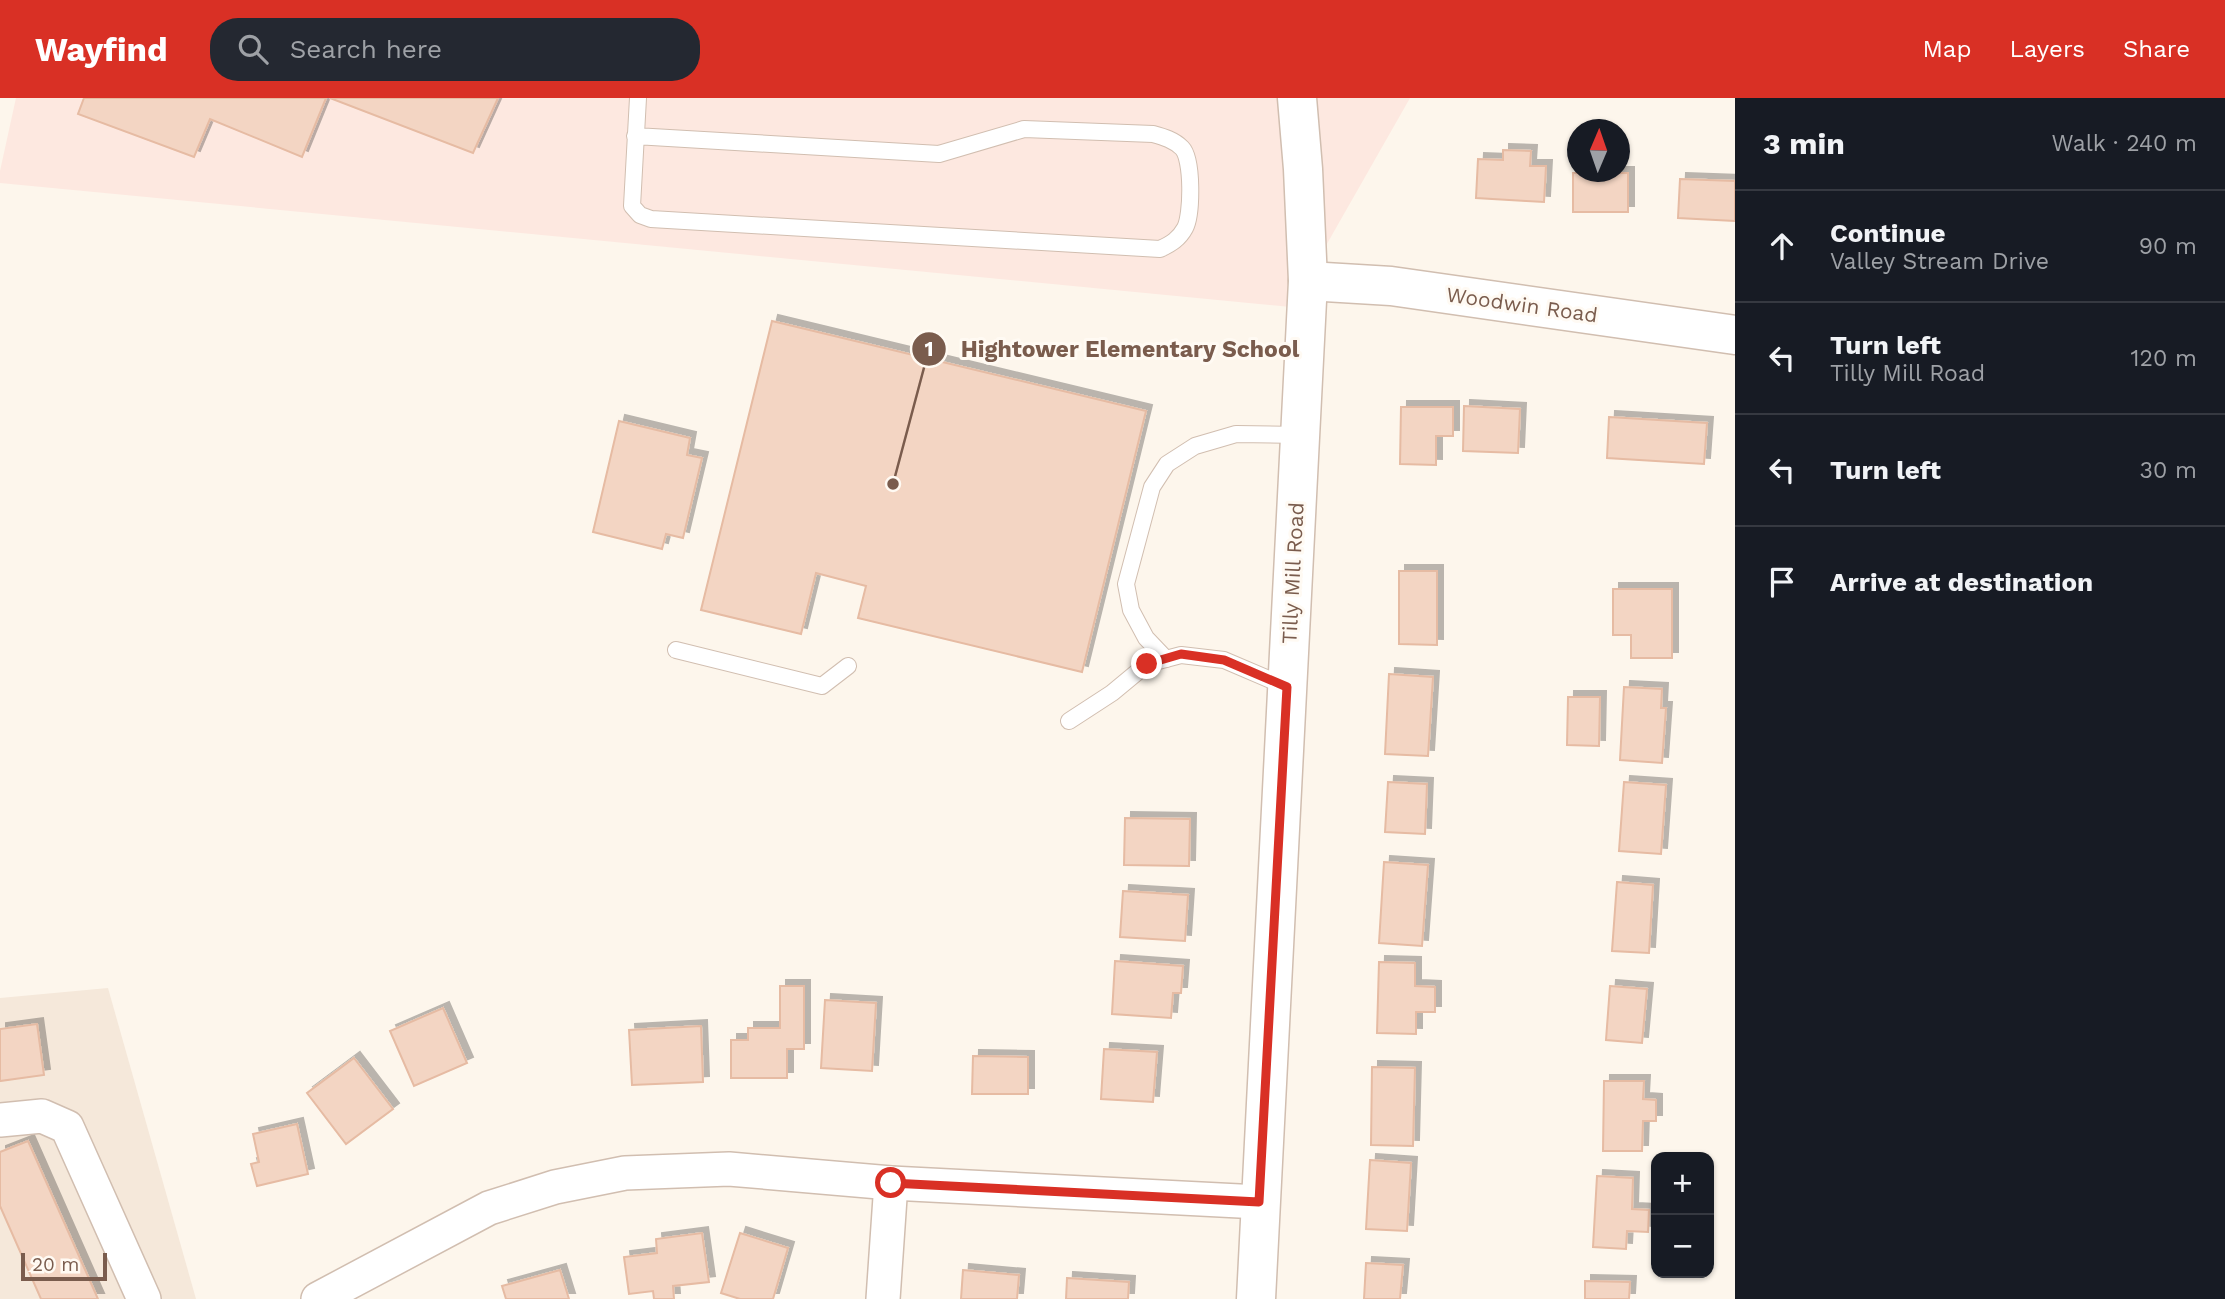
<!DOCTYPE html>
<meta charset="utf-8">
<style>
body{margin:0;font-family:"Work Sans",sans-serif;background:#242831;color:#f1f3f6}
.controls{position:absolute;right:21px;bottom:21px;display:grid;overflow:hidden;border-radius:14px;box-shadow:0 2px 5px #0004}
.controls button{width:63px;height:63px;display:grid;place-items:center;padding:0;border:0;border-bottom:2px solid #363941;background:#171b24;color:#f1f3f6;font:35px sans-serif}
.compass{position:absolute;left:1567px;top:21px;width:63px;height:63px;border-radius:50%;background:#171b24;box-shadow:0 2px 5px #0004;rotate:2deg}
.scale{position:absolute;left:21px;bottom:18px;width:86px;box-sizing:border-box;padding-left:7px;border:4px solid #7a5c4d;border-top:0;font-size:19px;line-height:24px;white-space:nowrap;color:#7a5c4d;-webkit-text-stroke:5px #fffaf3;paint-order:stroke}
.stop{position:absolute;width:21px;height:21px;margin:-16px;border:5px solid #d93025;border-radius:50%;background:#fff}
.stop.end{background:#d93025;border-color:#fff;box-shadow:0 2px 7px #0008}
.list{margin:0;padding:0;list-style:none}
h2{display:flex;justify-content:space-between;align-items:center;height:91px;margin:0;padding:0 28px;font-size:30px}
h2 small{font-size:23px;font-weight:400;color:#9ea1a6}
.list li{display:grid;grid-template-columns:46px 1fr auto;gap:21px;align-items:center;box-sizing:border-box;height:112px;padding:0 28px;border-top:2px solid #363941}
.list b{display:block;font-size:26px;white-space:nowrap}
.list p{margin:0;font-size:23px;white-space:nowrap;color:#9ea1a6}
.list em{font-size:23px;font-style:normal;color:#9ea1a6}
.icon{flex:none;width:38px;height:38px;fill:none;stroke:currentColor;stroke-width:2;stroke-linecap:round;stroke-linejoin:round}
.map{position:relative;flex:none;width:1735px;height:1201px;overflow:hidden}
header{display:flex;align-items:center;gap:42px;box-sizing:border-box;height:98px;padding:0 35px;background:#d93025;color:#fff}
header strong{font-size:33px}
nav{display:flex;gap:38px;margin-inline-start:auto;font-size:24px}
.search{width:490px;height:63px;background:#242831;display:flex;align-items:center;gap:18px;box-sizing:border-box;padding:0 24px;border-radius:28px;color:#9ea1a6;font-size:26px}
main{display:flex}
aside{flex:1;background:#171b24}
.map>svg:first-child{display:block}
</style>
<header>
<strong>Wayfind</strong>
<div class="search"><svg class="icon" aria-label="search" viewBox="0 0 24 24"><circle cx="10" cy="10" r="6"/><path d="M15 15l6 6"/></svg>Search here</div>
<nav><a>Map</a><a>Layers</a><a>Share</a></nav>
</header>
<main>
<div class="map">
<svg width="1735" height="1201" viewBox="0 0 1735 1201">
<defs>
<filter id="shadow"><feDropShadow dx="6" dy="-6" stdDeviation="0" flood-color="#0004"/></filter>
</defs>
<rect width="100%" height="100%" fill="#fdf6ec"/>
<!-- residential -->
<path fill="#f5e8da" d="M108 890 196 1201H0V900Z"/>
<!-- commercial -->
<path fill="#fde8e0" d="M16 0H1410L1291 209 0 85V73Z"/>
<!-- building -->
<g fill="#f3d5c3" stroke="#e6bba3" stroke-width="2" filter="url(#shadow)">
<path d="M84 0H326L302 59 210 21 194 59 78 16Z"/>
<path d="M330 0H498L473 55Z"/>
<path d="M1503 52 1531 53 1530 68H1546L1544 104 1476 100 1478 61 1503 62Z"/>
<rect x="1573" y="75" width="55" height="39"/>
<path d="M1680 81 1735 83V123L1678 120Z"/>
<path d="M772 223 1146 313 1082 574 858 520 866 488 816 475 801 536 701 512Z"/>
<path d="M1464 308 1520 311 1518 355 1463 353Z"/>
<path d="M1401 309H1453V338H1436V367L1400 366Z"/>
<path d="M1609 319 1707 325 1704 366 1607 360Z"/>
<path d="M619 323 690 340 687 357 702 360 683 440 666 436 662 451 593 434Z"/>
<path d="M1399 473H1437V547L1399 546Z"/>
<path d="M1613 491H1672V560H1631V537H1613Z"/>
<path d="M1389 576 1433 579 1428 658 1385 656Z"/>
<path d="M1624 589 1662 591 1661 610H1666L1662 665 1620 662Z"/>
<path d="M1568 599H1600L1599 648 1567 647Z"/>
<path d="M1388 684 1427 686 1425 736 1385 734Z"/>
<path d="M1624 684 1666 687 1661 756 1619 753Z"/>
<path d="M1125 720 1190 721 1189 768 1124 767Z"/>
<path d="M1384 764 1428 767 1422 848 1379 845Z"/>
<path d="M1617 784 1653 787 1649 855 1612 853Z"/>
<path d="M1123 793 1188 797 1185 843 1120 839Z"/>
<path d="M1115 863 1183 868 1181 895H1173L1171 920 1112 916Z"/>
<path d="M1379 864 1415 865V888L1435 889V914H1416V936L1377 935Z"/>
<path d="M780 888H804V951H787V980H731V942H748V930H780Z"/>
<path d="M1610 888 1647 891 1642 945 1606 942Z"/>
<path d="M825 902 876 905 872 973 821 970Z"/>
<path d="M443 910 467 965 414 988 390 933Z"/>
<path d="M37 926 44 977 0 983V931Z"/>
<path d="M701 928 703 984 632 987 629 932Z"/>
<path d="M1104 951 1157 954 1153 1004 1101 1001Z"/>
<path d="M973 958 1028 959V996H972Z"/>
<path d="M354 960 393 1011 346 1046 307 995Z"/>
<path d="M1372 969 1415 970 1413 1048 1371 1047Z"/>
<path d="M1604 983H1644L1643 1001 1656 1002V1023H1643L1642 1053H1603Z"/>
<path d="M297 1026 308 1076 257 1088 251 1066 259 1064 253 1036Z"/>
<path d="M28 1043 98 1201H41L0 1108V1054Z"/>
<path d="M1370 1062 1411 1065 1407 1133 1366 1131Z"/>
<path d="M1597 1078 1633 1080 1632 1111 1649 1112 1648 1134 1627 1133 1626 1151 1593 1149Z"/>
<path d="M702 1135 709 1184 673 1188 674 1201H654L653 1193 629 1196 624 1159 657 1155 656 1141Z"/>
<path d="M740 1135 788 1150 773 1201H740L721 1195Z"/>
<path d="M1366 1165 1403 1167 1400 1201H1364Z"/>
<path d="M560 1172 569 1201H506L502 1188Z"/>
<path d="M963 1172 1019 1177 1017 1201H961Z"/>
<path d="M1067 1180 1129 1184 1128 1201H1066Z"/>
<path d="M1585 1183 1630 1184 1629 1201H1585Z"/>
</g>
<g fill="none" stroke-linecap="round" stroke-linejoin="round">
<defs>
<g id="service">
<path d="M635 38 939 56 1024 31 1153 36C1164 39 1174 42 1182 50 1193 61 1192 117 1185 130 1179 141 1171 146 1160 151L651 121 640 117 632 108 638 0"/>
<path d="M676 552 822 588 848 568"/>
<path d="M1166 561 1146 540 1131 512 1126 486 1152 389 1167 366 1195 348 1236 336 1300 337"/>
<path d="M1069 623 1112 595 1147 566 1181 557 1224 562 1287 589"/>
</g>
<g id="minor">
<path d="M0 1022 42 1018 67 1029 144 1201"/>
<path d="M318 1201 489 1110 555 1089 625 1075 729 1071 891 1085 1259 1104"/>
<path d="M883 1201 891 1085"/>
</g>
<g id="tertiary">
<path d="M1308 183 1391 188 1735 237"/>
<path d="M1256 1201 1308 183 1303 71 1297 0"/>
</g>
</defs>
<!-- service casing -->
<use href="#service" stroke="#d1beb0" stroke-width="18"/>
<!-- minor casing -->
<use href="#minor" stroke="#d1beb0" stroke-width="36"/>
<!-- tertiary casing -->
<use href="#tertiary" stroke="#d1beb0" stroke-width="41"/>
<!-- service -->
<use href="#service" stroke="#fff" stroke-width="16"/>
<!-- minor -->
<use href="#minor" stroke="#fff" stroke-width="33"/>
<!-- tertiary -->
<use href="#tertiary" stroke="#fff" stroke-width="38"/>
</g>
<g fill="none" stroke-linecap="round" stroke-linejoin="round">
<!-- route -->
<path stroke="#d93025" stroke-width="9" d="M891 1085 1259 1104 1287 589 1224 562 1181 556 1147 566"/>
</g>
<g text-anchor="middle" stroke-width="6" stroke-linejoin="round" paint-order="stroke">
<!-- street labels -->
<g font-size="21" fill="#7a5c4d" stroke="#fffaf3">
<text transform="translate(1522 207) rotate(8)" y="7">Woodwin Road</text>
<text transform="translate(1293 475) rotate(-87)" y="7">Tilly Mill Road</text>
</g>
</g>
<!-- callouts -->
<path fill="none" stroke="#7a5c4d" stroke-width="2.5" d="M893 386L929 251"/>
<g fill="#7a5c4d" stroke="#fffaf3" stroke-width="2.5">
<circle cx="893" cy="386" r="7"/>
<circle cx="929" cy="251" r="18"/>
</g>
<g font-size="21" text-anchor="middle" font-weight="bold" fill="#fff">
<text x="929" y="258">1</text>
</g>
<g font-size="23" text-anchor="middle" font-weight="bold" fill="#7a5c4d" stroke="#fffaf3" stroke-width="6" stroke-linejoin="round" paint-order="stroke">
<text x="1130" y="259">Hightower Elementary School</text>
</g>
</svg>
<div class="controls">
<button>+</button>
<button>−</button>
</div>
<svg class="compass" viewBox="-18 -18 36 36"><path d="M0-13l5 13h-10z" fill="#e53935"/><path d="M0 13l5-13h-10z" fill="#9ea1a6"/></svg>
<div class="scale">20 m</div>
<div class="stop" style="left:891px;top:1085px"></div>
<div class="stop end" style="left:1147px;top:566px"></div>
</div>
<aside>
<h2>3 min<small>Walk · 240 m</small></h2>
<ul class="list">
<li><svg class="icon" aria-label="ahead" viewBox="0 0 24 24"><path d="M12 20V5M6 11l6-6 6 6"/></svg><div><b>Continue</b><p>Valley Stream Drive</p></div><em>90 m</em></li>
<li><svg class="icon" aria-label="left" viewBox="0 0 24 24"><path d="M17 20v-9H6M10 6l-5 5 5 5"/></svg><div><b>Turn left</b><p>Tilly Mill Road</p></div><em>120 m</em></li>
<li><svg class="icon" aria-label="left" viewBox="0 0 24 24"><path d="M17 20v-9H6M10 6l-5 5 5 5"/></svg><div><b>Turn left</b></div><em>30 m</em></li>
<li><svg class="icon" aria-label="arrive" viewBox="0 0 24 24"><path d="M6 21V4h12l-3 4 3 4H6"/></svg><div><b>Arrive at destination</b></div></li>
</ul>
</aside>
</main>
